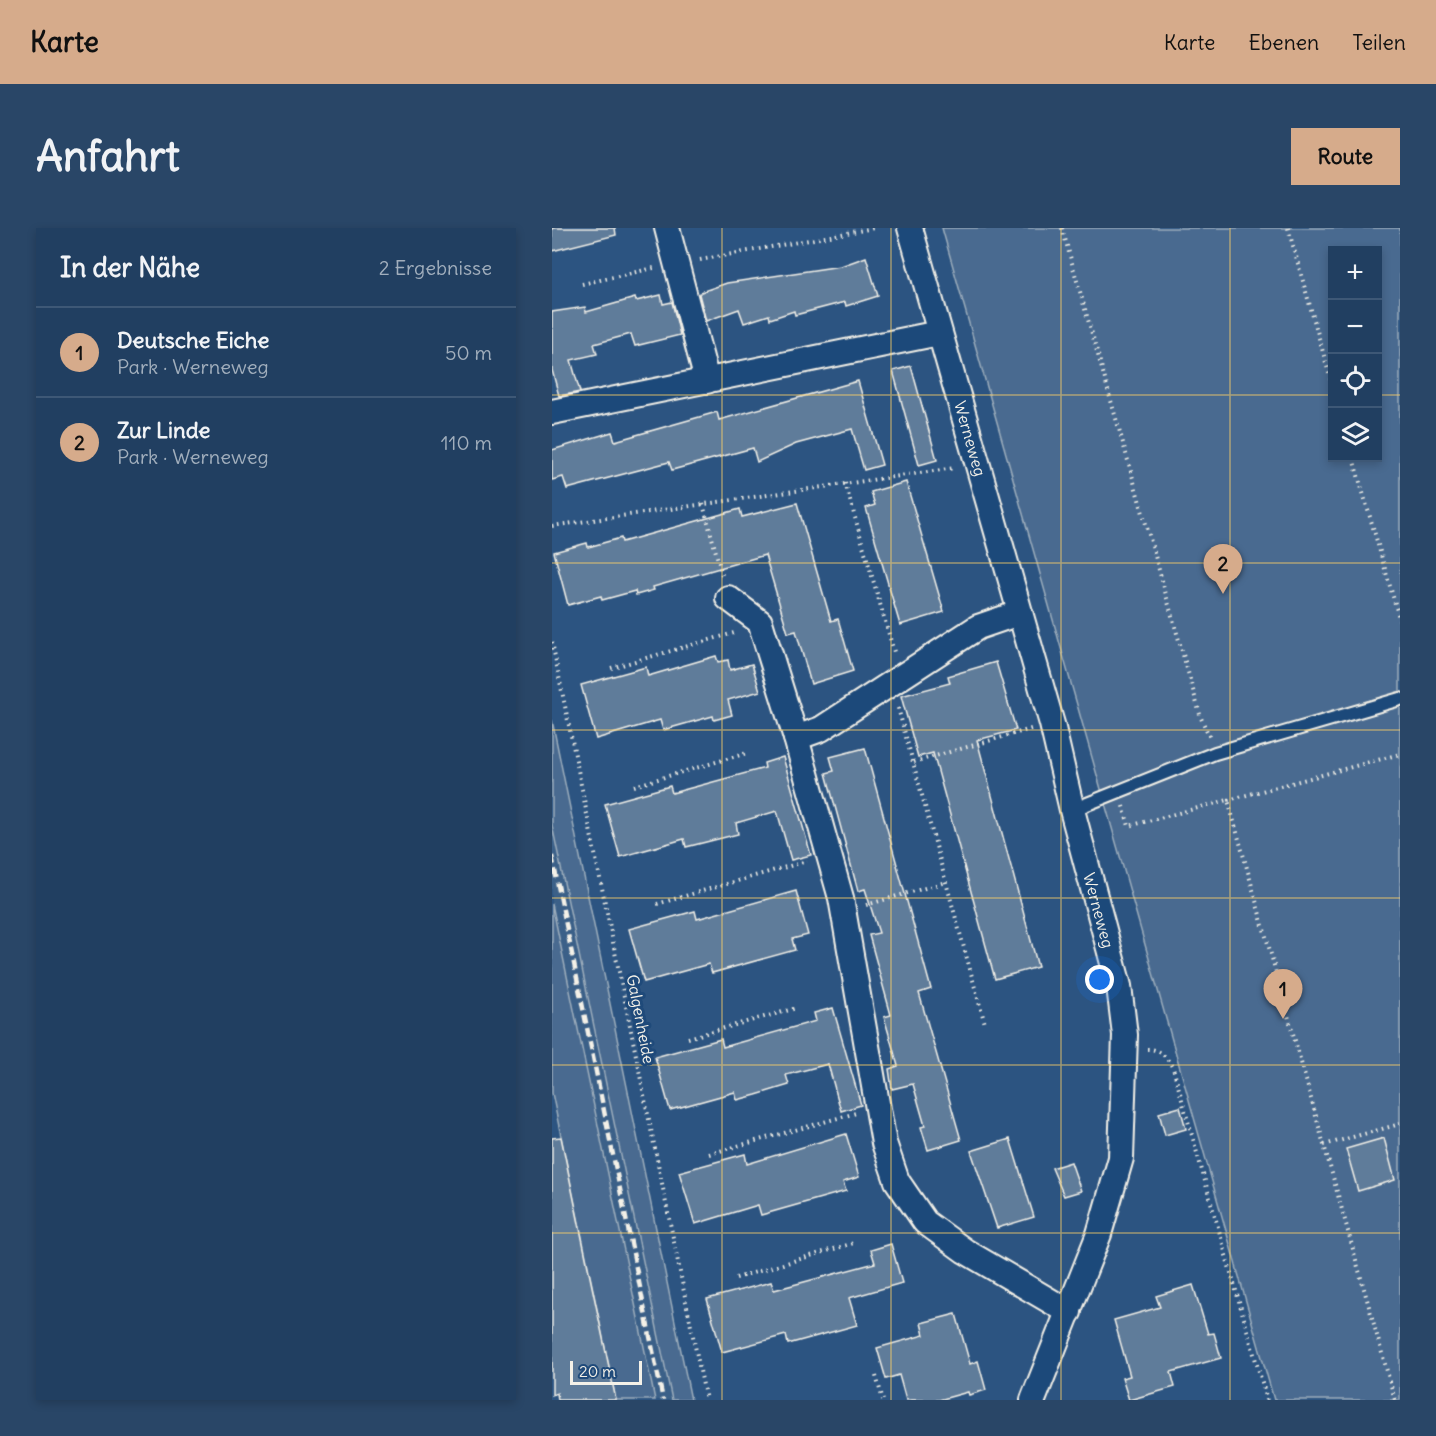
<!DOCTYPE html>
<html lang="de">
<meta charset="utf-8">
<style>
body{margin:0;font-family:Delius,sans-serif;background:#294667;color:#f1f3f6}
.controls{position:absolute;right:18px;top:18px;display:grid;overflow:hidden;border-radius:0px;box-shadow:0 3px 9px #0003}
.controls button{width:54px;height:54px;display:grid;place-items:center;padding:0;border:0;border-bottom:2px solid #3e5876;background:#213f61;color:#f1f3f6;font:30px sans-serif}
.scale{position:absolute;left:18px;bottom:15px;width:72px;box-sizing:border-box;padding-left:6px;border:3px solid #f4f1e8;border-top:0;font-size:16px;line-height:21px;white-space:nowrap;color:#f4f1e8;-webkit-text-stroke:4px #1f4a7a;paint-order:stroke}
.you{position:absolute;left:548px;top:752px;width:21px;height:21px;margin:-15px;border:4px solid #fff;border-radius:50%;background:#1a73e8;box-shadow:0 0 0 9px #1a73e833}
.badge{display:grid;place-items:center;width:39px;height:39px;border-radius:50%;background:#d6ab8b;color:#111;font-size:20px;font-weight:700}
.pin{position:absolute;translate:-50% -50px;filter:drop-shadow(0 2px 3px #0008)}
.pin::after{content:'';position:absolute;top:32px;width:21px;height:18px;background:inherit;clip-path:polygon(0 0,100% 0,50% 100%)}
.list{margin:0;padding:0;list-style:none}
h2{display:flex;justify-content:space-between;align-items:center;height:78px;margin:0;padding:0 24px;font-size:26px}
h2 small{font-size:20px;font-weight:400;color:#a2afbd}
.list li{display:grid;grid-template-columns:39px 1fr auto;gap:18px;align-items:center;box-sizing:border-box;height:90px;padding:0 24px;border-top:2px solid #3e5876}
.list b{display:block;font-size:22px;white-space:nowrap}
.list p{margin:0;font-size:20px;white-space:nowrap;color:#a2afbd}
.list em{font-size:20px;font-style:normal;color:#a2afbd}
.icon{flex:none;width:33px;height:33px;fill:none;stroke:currentColor;stroke-width:2;stroke-linecap:round;stroke-linejoin:round}
.map{position:relative;flex:none;width:848px;height:1172px;overflow:hidden;border-radius:0px}
header{display:flex;align-items:center;gap:36px;box-sizing:border-box;height:84px;padding:0 30px;background:#d6ab8b;color:#111}
header strong{font-size:28px}
nav{display:flex;gap:33px;margin-inline-start:auto;font-size:21px}
.intro{display:flex;align-items:center;justify-content:space-between;box-sizing:border-box;height:144px;padding:0 36px}
h1{margin:0;font-size:42px}
.button{padding:15px 27px;border-radius:0px;background:#d6ab8b;color:#111;font-size:21px;font-weight:700}
main{display:flex;gap:36px;padding:0 36px}
aside{flex:1;background:#213f61;border-radius:0px;box-shadow:0 3px 9px #0003}
.map>svg:first-child{display:block}
</style>
<header>
<strong>Karte</strong>
<nav><a>Karte</a><a>Ebenen</a><a>Teilen</a></nav>
</header>
<div class="intro"><h1>Anfahrt</h1><a class="button">Route</a></div>
<main>
<aside>
<h2>In der Nähe<small>2 Ergebnisse</small></h2>
<ul class="list">
<li><span class="badge">1</span><div><b>Deutsche Eiche</b><p>Park · Werneweg</p></div><em>50 m</em></li>
<li><span class="badge">2</span><div><b>Zur Linde</b><p>Park · Werneweg</p></div><em>110 m</em></li>
</ul>
</aside>
<div class="map">
<svg width="848" height="1172" viewBox="0 0 848 1172">
<rect width="100%" height="100%" fill="#2c5481"/>
<filter id="ink" filterUnits="userSpaceOnUse"><feTurbulence type="fractalNoise" baseFrequency=".0167" numOctaves="2"/><feDisplacementMap in="SourceGraphic" scale="12" xChannelSelector="R" yChannelSelector="G"/><feConvolveMatrix kernelMatrix="1 2 1 2 8 2 1 2 1" color-interpolation-filters="sRGB"/></filter>
<g filter="url(#ink)">
<!-- built -->
<path fill="#3b6088" d="M0 597 20 695 120 1172H103L0 676Z"/>
<!-- green -->
<g fill="#496b90" stroke="#9eaebc" stroke-width="1.5" fill-rule="evenodd">
<path d="M390 0H848V1172H722ZM780 22H826V230H780Z"/>
<path d="M0 492 139 1172H120L0 597Z"/>
<path d="M0 676 103 1172H64L0 865Z"/>
</g>
<!-- building -->
<g fill="#5e7b9a" stroke="#f4f1e8" stroke-width="1.5">
<path d="M0 0H63L64 7 0 23Z"/>
<path d="M314 29 326 68 294 78 293 74 243 87 242 83 218 91 217 87 192 95 187 81 154 93 147 66 149 64 175 55 289 38Z"/>
<path d="M109 67 111 76 120 74 128 107 83 118 79 106 42 116 45 126 19 132 28 164 7 168 0 142V84L33 79 34 84 83 70 84 73Z"/>
<path d="M359 138 385 232 367 237 341 143Z"/>
<path d="M306 153 330 237 312 242 300 201 244 216 205 234 201 220 120 242 117 234 15 261 11 249 0 252V222L60 204 63 213 165 184 167 192Z"/>
<path d="M354 254 392 384 348 397 314 280 323 277 319 264Z"/>
<path d="M245 275 279 393 286 391 301 443 259 456 244 403 236 405 213 327 101 359 102 362 84 367 83 363 50 372 49 368 16 377 2 324 35 315 36 319 69 310 70 314 188 281 190 289Z"/>
<path d="M164 428 166 434 176 432 178 442 200 436 208 463 176 472 180 487 162 492 161 488 111 502 108 492 44 511 29 457 94 439 96 448Z"/>
<path d="M444 434 464 502 425 512 486 739 443 751 381 525 366 529 349 468 398 455 396 448Z"/>
<path d="M313 520 379 761 367 765 409 912 376 922 369 899 373 898 361 856 340 861 337 841 346 838 332 789 339 787 317 707 327 705 313 661 306 663 274 545 282 543 278 529Z"/>
<path d="M231 529 259 627 239 632 225 583 184 595 186 606 134 619 132 611 68 629 53 576 118 558 120 565 213 540 212 535Z"/>
<path d="M244 663 256 707 240 711 243 722 160 745 157 736 92 754 77 701 143 683 145 691Z"/>
<path d="M281 780 309 877 289 883 276 836 234 847 237 857 204 867 185 872 183 864 118 882 103 829 169 811 171 819 264 793 262 785Z"/>
<path d="M628 879 634 901 613 907 607 885Z"/>
<path d="M294 906 307 949 291 954 294 963 209 987 206 977 143 996 127 944 193 926 195 936Z"/>
<path d="M9 909 38 1049 64 1172H6L5 1165 0 1167V910Z"/>
<path d="M832 910 843 952 806 963 794 921Z"/>
<path d="M458 911 482 989 445 1000 419 923Z"/>
<path d="M519 934 529 963 512 968 500 940Z"/>
<path d="M339 1016 350 1055 297 1070 305 1097 236 1116 234 1107 170 1124 155 1071 219 1054 222 1062 323 1035 319 1022Z"/>
<path d="M641 1057 656 1106 662 1105 669 1130 619 1144 623 1159 577 1172 570 1150 578 1148 562 1092 608 1079 604 1068Z"/>
<path d="M404 1086 418 1136 426 1133 434 1162 417 1167 416 1164 387 1172H354L347 1147 334 1151 325 1120 372 1107 369 1095Z"/>
</g>
<g fill="none" stroke-linecap="round" stroke-linejoin="round">
<defs>
<path id="lane" d="M520 582 663 525 848 471"/>
<g id="street">
<path d="M115 0 155 153"/>
<path id="s1" d="M358 0 500 496 520 582 567 758 573 807 569 930 547 1006 481 1172"/>
<path d="M0 184 387 105"/>
<path d="M176 370 208 394 244 510 289 670 332 915 345 953 373 994 413 1023 517 1084"/>
<path d="M244 510 269 501 426 399 467 385"/>
</g>
</defs>
<!-- lane casing -->
<use href="#lane" stroke="#f4f1e8" stroke-width="16"/>
<!-- street casing -->
<use href="#street" stroke="#f4f1e8" stroke-width="28"/>
<!-- path -->
<g stroke="#f4f1e8" stroke-width="4" stroke-dasharray="1.5 4.5" stroke-linecap="butt">
<path d="M510 0 649 490 658 510"/>
<path d="M736 0 780 156"/>
<path d="M148 32 322 0"/>
<path d="M30 56 102 40"/>
<path d="M801 230 848 393"/>
<path d="M293 255 342 424"/>
<path d="M151 276 170 347"/>
<path d="M0 298 403 240"/>
<path d="M0 414 154 1172"/>
<path d="M59 440 182 405"/>
<path d="M346 480 433 796"/>
<path d="M362 534 479 501"/>
<path d="M82 558 195 525"/>
<path d="M676 572 848 526"/>
<path d="M571 578 577 598 676 572 843 1172"/>
<path d="M105 676 255 633"/>
<path d="M314 677 394 654"/>
<path d="M136 810 245 780"/>
<path d="M595 821C609 821 614 829 621 840L715 1172"/>
<path d="M772 917 848 896"/>
<path d="M157 926 304 885"/>
<path d="M184 1050 302 1015"/>
<path d="M324 1148 331 1172"/>
</g>
<!-- lane -->
<use href="#lane" stroke="#1f4a7a" stroke-width="12"/>
<!-- street -->
<use href="#street" stroke="#1f4a7a" stroke-width="24"/>
<!-- rail -->
<path stroke="#f4f1e8" stroke-width="4.5" stroke-dasharray="9 4.5" stroke-linecap="butt" d="M0 628 111 1172"/>
</g>
</g>
<!-- grid -->
<path fill="none" stroke="#ffd166" stroke-width="1.5" stroke-opacity="0.55" d="M170 0V1172M339 0V1172M509 0V1172M678 0V1172M0 167H780M826 167H848M0 335H848M0 502H848M0 670H848M0 837H848M0 1005H848"/>
<g text-anchor="middle" stroke-width="6" stroke-linejoin="round" paint-order="stroke">
<!-- street labels -->
<g font-size="16" fill="#f4f1e8" stroke="#1f4a7a">
<text dy="6" stroke="none"><textPath href="#s1" startOffset="219">Werneweg</textPath></text>
<text dy="6" stroke="none"><textPath href="#s1" startOffset="708">Werneweg</textPath></text>
<text transform="translate(89 791) rotate(79)" y="6">Galgenheide</text>
</g>
</g>
</svg>
<div class="controls">
<button>+</button>
<button>−</button>
<button><svg class="icon" aria-label="locate" viewBox="0 0 24 24"><circle cx="12" cy="12" r="6"/><path d="M12 2v4M12 18v4M2 12h4M18 12h4"/></svg></button>
<button><svg class="icon" aria-label="layers" viewBox="0 0 24 24"><path d="M12 4l9 5-9 5-9-5zM3 14l9 5 9-5"/></svg></button>
</div>
<div class="scale">20 m</div>
<div class="you"></div>
<div class="pin badge" style="left:731px;top:791px">1</div>
<div class="pin badge" style="left:671px;top:366px">2</div>
</div>
</main>
